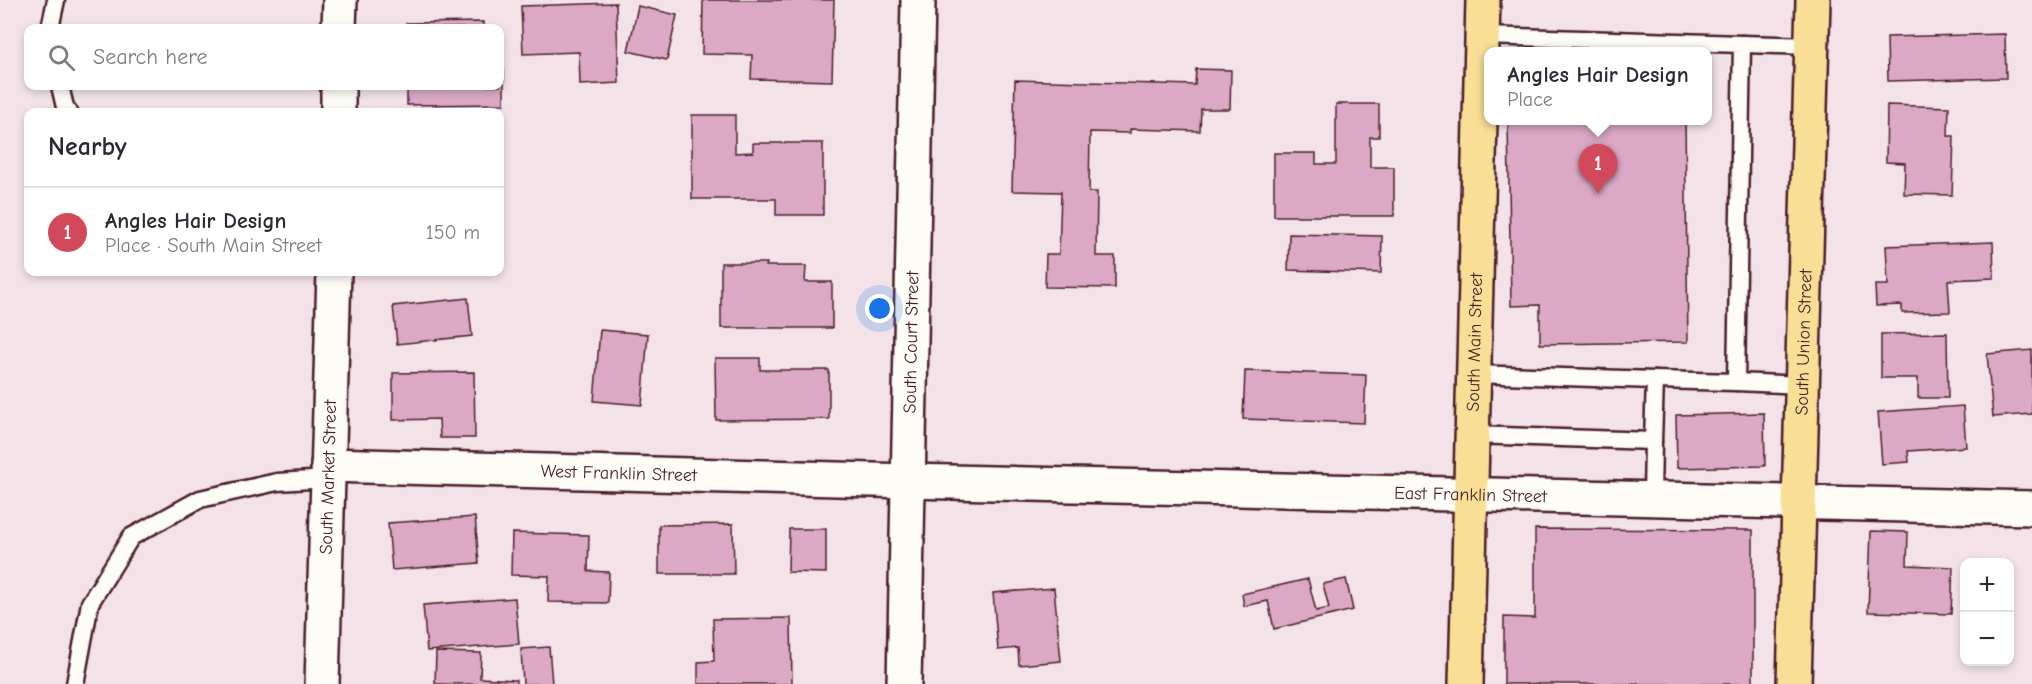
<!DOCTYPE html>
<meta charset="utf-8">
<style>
body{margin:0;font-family:"Comic Neue",sans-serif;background:#f2f2f3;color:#2b2b33}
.controls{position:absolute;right:18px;bottom:18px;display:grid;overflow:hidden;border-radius:12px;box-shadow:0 3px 9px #0003}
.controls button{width:54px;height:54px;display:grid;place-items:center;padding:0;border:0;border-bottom:2px solid #e1e1e2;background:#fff;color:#2b2b33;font:30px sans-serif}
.you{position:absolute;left:880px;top:309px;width:21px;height:21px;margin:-15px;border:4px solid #fff;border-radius:50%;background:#1a73e8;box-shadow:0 0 0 9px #1a73e833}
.badge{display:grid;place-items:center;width:39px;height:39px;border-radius:50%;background:#d1495b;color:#fff;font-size:20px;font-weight:700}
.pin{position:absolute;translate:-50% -50px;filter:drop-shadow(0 2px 3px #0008)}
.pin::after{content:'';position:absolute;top:32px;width:21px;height:18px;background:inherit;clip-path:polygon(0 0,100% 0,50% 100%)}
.popup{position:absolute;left:1484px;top:47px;width:228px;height:78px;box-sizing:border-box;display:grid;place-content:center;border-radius:12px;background:#fff;filter:drop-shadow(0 2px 4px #0005);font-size:20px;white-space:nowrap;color:#7c7c81}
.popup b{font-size:22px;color:#2b2b33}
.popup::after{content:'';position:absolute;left:50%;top:100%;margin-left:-12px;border:12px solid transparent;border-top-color:#fff}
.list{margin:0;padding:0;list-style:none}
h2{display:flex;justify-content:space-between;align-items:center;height:78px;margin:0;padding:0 24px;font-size:26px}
h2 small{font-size:20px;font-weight:400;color:#7c7c81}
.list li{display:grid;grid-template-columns:39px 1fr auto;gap:18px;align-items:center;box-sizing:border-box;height:90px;padding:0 24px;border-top:2px solid #e1e1e2}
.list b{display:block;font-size:22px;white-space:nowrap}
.list p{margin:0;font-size:20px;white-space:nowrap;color:#7c7c81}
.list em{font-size:20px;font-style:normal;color:#7c7c81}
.icon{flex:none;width:33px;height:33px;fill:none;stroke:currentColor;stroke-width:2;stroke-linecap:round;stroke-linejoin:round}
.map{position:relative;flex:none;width:2032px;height:684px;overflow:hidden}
.search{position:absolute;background:#fff;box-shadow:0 3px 9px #0003;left:24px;top:24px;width:480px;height:66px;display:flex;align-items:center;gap:15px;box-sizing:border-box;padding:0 21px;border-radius:12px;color:#7c7c81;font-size:22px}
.panel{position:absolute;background:#fff;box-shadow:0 3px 9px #0003;left:24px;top:108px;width:480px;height:168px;border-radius:12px}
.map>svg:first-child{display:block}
</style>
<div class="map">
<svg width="2032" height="684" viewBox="0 0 2032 684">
<rect width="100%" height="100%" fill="#f3e3e8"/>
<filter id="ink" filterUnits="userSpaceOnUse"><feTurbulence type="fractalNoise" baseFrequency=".0167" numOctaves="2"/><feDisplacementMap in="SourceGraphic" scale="12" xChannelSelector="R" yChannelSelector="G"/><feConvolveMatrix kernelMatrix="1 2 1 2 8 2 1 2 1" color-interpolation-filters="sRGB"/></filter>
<g filter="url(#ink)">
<!-- building -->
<g fill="#dba9c6" stroke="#4a1f2b" stroke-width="1.5">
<path d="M703 0H834L832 81 751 79 752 55 702 54Z"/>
<path d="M616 3 619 83 580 85 579 52 523 54 521 6Z"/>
<path d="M638 6 677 15 667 60 628 51Z"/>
<path d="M483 22V28H406V23Z"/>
<path d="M2005 34 2006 78 1888 81 1887 37Z"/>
<path d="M1196 69 1231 70 1230 109H1201L1200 131 1130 129V133L1090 132 1089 192H1097L1096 256H1115V288L1045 287 1046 254H1059L1061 192 1012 191 1015 80 1195 85Z"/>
<path d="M500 70H504V104L407 105V86H500Z"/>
<path d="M1336 104H1379V137H1370V167H1394V216H1274V153H1316V164H1336Z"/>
<path d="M1887 105 1949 107 1948 136H1954L1952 195 1904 194 1905 163 1886 162Z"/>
<path d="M692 115H735V153L753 152V143H823V215H776V199H692Z"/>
<path d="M1508 121H1685L1688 342 1540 344V305L1511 306Z"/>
<path d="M1289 234 1382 236 1381 273 1288 270Z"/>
<path d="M1993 242 1994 278 1948 280 1950 312 1902 313V305L1876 306 1875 285H1888L1886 246Z"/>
<path d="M721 263H767L766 266H806L805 282H832V328H721Z"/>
<path d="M468 298 472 336 397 344 393 306Z"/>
<path d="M600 330 648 334 642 405 594 401Z"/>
<path d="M1947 333 1948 398H1918V378H1881V334Z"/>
<path d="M2032 350V414L1993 417 1987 354Z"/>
<path d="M715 358H760V370H829V419L716 420Z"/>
<path d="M1245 371 1366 375 1364 423 1243 419Z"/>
<path d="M474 372 475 438H440L439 419 393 420V373Z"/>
<path d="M1963 406 1966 447 1908 451 1909 462 1882 464 1878 412Z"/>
<path d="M1764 413 1765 466 1677 468 1676 415Z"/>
<path d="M475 517 479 563 392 570 388 523Z"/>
<path d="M733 524 734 574H659V525Z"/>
<path d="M789 529H826V573L788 572Z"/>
<path d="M1535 529 1753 530V684H1504V617L1535 618Z"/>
<path d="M1871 531 1908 532 1907 565 1953 567 1951 614 1868 612Z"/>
<path d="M512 533 589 535 588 571 609 572 608 603 548 602 549 576 511 575Z"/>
<path d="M1308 579 1316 611 1329 608 1323 584 1346 579 1353 610 1274 629 1268 601 1244 606 1242 594Z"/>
<path d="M1054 588 1061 661 1019 665 1018 648 998 650 993 593Z"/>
<path d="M515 598 519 644 427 651 423 605Z"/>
<path d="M791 618 792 684H698V662L714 661 713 619Z"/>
<path d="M549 647 552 684H523L521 649Z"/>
<path d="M436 652 481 653 480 678 516 680V684H435Z"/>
</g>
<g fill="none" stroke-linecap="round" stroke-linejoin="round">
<defs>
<g id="service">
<path d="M50 28 56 0"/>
<path d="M1482 36 1742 44 1736 382 1655 380"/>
<path d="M1742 44 1812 46"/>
<path d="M60 86 65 107 69 112"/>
<path d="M1736 382 1802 385"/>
<path d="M1471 435 1653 441 1655 380 1473 374"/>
<path d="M1652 499 1653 441"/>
<path d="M75 684 90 603 131 537 200 499 277 482 328 479"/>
</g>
<g id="minor">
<path d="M339 28 340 0"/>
<path d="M338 112V86"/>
<path id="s1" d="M328 465 909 481 2032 508"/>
<path id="s2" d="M322 684 334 272"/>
<path id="s3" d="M904 684 918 0"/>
</g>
<g id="primary">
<path id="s4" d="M1466 684 1483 0"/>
<path id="s5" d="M1794 684 1813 0"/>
</g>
</defs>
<!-- service casing -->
<use href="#service" stroke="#4a1f2b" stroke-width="21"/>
<!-- minor casing -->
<use href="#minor" stroke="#4a1f2b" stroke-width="38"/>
<!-- primary casing -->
<use href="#primary" stroke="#4a1f2b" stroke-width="38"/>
<!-- service -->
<use href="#service" stroke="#fdfcf7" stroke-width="16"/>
<!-- minor -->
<use href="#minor" stroke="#fdfcf7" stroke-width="33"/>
<!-- primary -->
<use href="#primary" stroke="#f9df96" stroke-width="33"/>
</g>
</g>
<g text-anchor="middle" stroke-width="4.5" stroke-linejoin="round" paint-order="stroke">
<!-- street labels -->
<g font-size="18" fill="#4a1f2b" stroke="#fdfcf7">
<text dy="6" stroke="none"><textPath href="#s3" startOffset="342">South Court Street</textPath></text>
<text dy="6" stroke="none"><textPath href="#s4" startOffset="342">South Main Street</textPath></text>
<text dy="6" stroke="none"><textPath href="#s5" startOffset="342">South Union Street</textPath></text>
<text dy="6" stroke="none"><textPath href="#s1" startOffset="291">West Franklin Street</textPath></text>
<text dy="6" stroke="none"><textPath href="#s2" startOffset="207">South Market Street</textPath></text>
<text dy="6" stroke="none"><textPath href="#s1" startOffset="1143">East Franklin Street</textPath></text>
</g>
</g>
</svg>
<div class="controls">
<button>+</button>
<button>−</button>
</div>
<div class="you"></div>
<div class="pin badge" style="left:1598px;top:194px">1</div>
<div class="popup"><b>Angles Hair Design</b>Place</div>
<div class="search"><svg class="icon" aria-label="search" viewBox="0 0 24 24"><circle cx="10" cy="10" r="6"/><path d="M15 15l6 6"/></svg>Search here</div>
<section class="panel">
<h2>Nearby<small></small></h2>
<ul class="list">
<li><span class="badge">1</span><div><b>Angles Hair Design</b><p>Place · South Main Street</p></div><em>150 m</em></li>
</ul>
</section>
</div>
